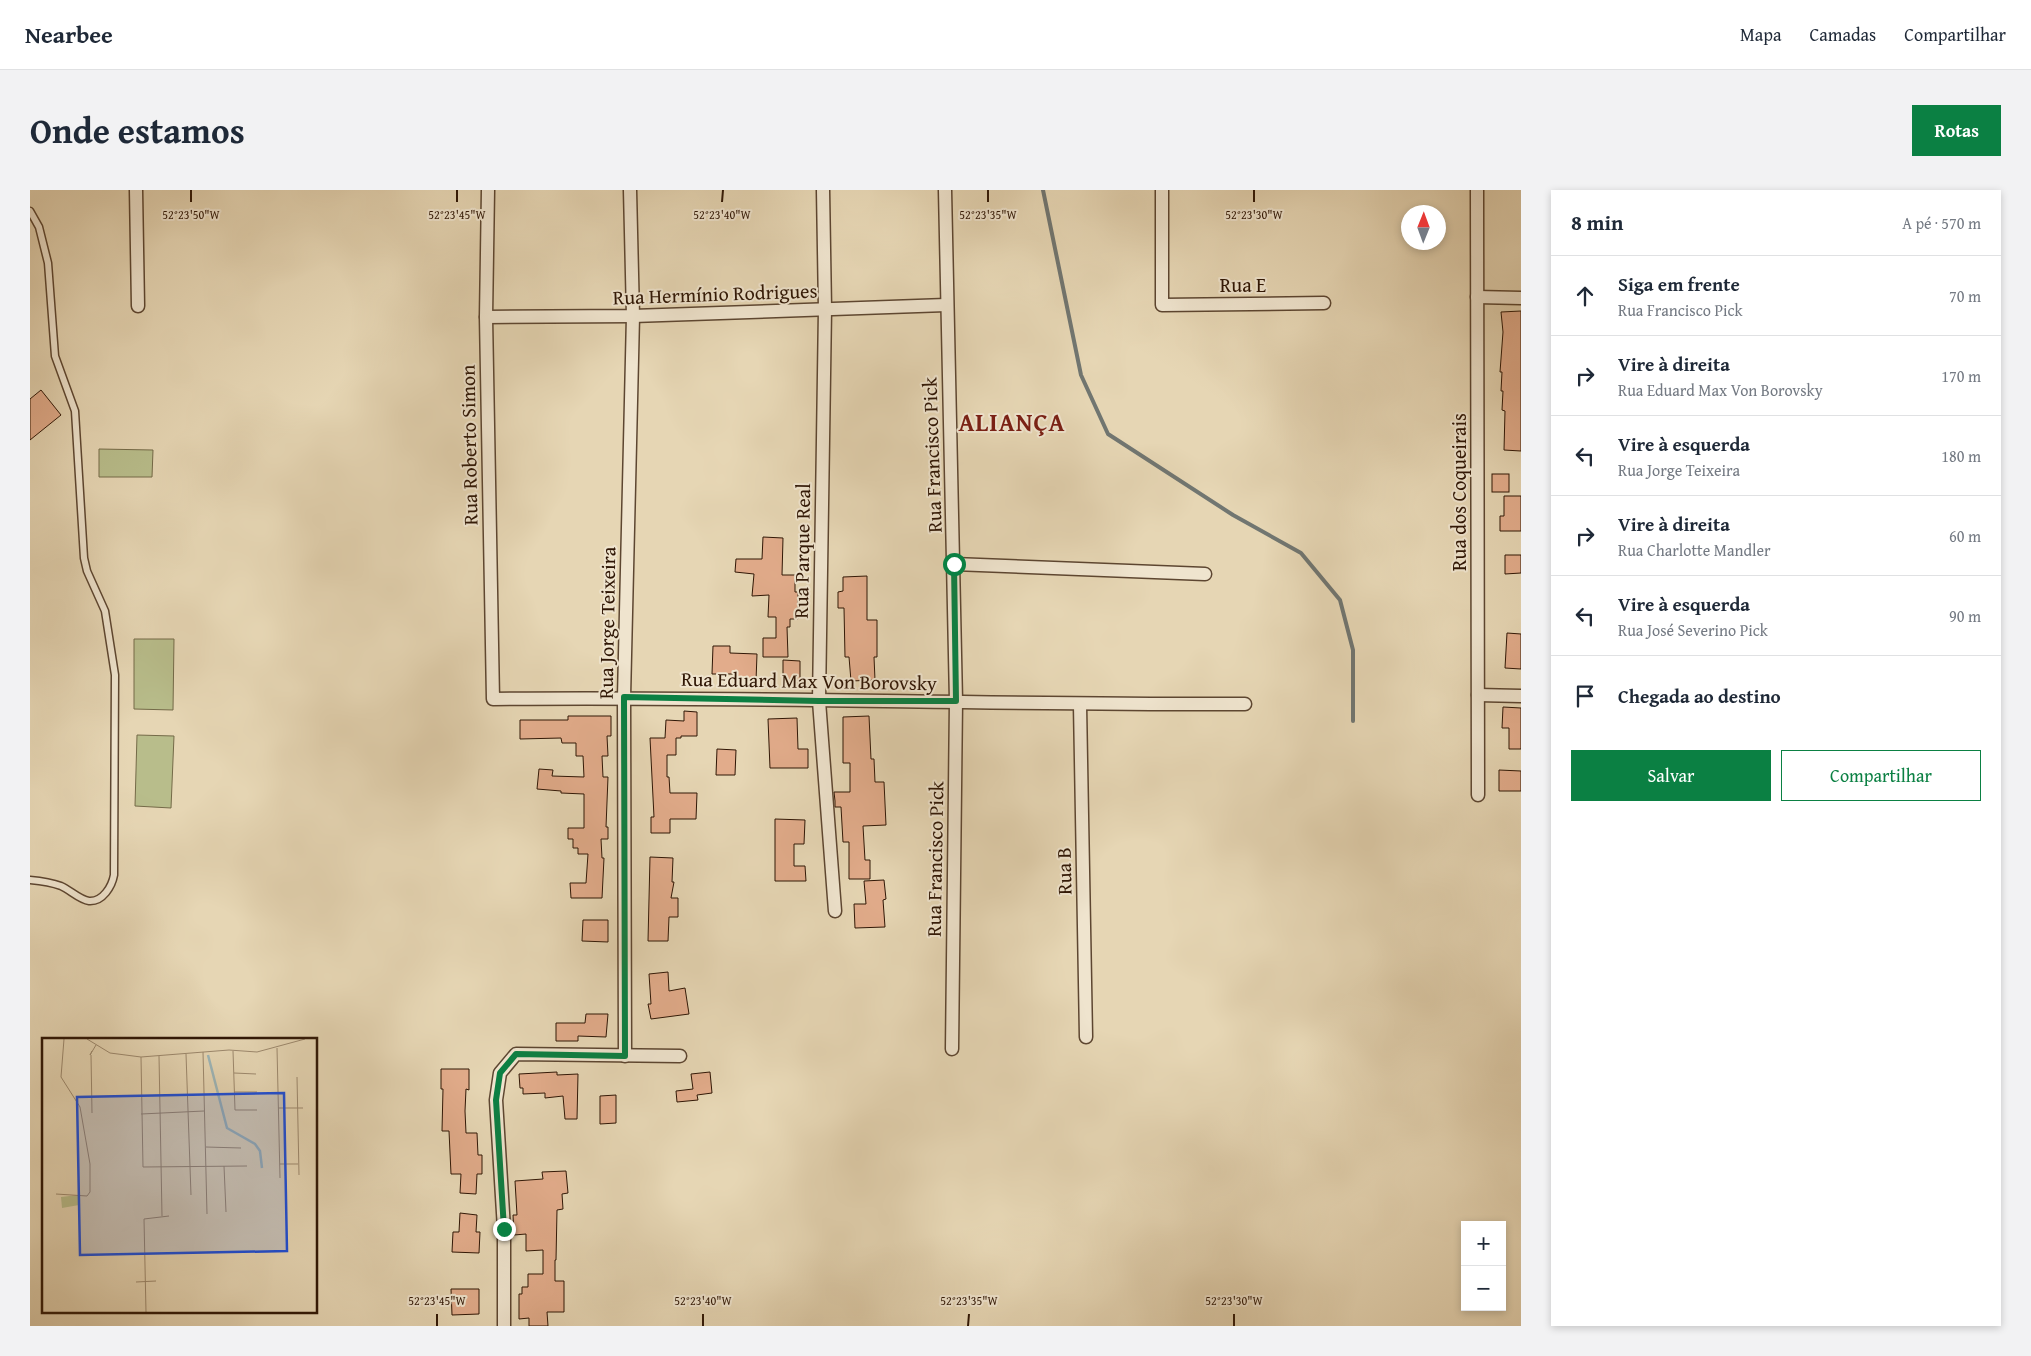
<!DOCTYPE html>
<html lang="pt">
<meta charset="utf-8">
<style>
body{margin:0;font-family:"Gentium Book Plus",serif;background:#f2f2f3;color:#1f2937}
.controls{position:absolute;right:15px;bottom:15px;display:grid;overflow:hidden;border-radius:0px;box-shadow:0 2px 8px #0003}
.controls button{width:45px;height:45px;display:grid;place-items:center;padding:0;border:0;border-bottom:1px solid #e0e1e3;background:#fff;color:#1f2937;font:25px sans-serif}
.compass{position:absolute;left:1371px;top:15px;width:45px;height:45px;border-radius:50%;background:#fff;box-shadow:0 2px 8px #0003;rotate:1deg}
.stop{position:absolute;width:15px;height:15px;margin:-11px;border:4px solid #0b8043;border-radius:50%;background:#fff}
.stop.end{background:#0b8043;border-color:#fff;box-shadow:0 1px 5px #0008}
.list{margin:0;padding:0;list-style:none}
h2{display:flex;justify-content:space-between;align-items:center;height:65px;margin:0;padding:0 20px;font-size:21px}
h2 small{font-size:16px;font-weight:400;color:#747a83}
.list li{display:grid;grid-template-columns:32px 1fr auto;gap:15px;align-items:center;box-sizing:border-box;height:80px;padding:0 20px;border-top:1px solid #e0e1e3}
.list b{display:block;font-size:19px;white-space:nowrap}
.list p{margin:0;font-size:16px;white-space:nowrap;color:#747a83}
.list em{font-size:16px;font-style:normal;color:#747a83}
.actions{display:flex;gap:10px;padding:15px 20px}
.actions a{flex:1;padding:11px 0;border:1px solid #0b8043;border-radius:0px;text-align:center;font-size:18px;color:#0b8043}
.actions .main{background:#0b8043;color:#fff}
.icon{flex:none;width:28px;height:28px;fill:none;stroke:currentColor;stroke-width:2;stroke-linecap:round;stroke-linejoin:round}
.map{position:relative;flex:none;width:1491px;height:1136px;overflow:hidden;border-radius:0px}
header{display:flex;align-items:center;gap:30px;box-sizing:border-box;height:70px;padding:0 25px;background:#fff;border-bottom:1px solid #e0e1e3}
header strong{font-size:24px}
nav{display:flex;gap:28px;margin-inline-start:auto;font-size:18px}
.intro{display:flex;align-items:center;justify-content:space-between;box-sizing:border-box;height:120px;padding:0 30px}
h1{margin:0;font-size:35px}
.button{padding:12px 22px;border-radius:0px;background:#0b8043;color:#fff;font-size:18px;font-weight:700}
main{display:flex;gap:30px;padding:0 30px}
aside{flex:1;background:#fff;border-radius:0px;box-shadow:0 2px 8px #0003}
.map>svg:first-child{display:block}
</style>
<header>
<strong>Nearbee</strong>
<nav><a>Mapa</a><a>Camadas</a><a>Compartilhar</a></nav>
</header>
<div class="intro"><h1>Onde estamos</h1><a class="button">Rotas</a></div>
<main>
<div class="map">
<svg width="1491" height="1136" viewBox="0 0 1491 1136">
<rect width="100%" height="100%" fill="#e6d6b4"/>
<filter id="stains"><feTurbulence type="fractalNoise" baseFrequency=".004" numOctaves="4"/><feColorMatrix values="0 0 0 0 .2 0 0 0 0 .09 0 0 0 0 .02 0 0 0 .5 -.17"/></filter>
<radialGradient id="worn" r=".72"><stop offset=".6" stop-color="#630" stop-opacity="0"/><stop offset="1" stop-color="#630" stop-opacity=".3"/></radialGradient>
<!-- green -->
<g fill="#b8bd8b" stroke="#746a48">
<path d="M69 259 123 260 122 287H69Z"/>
<path d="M104 449H144L143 520 104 519Z"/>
<path d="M107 545 144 546 141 618 105 616Z"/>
</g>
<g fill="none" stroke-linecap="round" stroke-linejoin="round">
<!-- stream -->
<path stroke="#717671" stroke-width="4" d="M1013 0 1051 185 1078 244 1203 325 1271 363 1310 410 1323 460V531"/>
</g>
<!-- building -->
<g fill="#e2ac8b" stroke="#2f1605">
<path d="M1491 121V261L1474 260 1475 221 1472 220 1473 201H1471L1472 182H1470L1473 142 1471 122Z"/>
<path d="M11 200 31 225 0 250V209Z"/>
<rect x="1462" y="284" width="17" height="18"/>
<path d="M1474 306H1491V341H1470V326H1474Z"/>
<path d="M733 347 753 348 752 385H765V402H768V429H760V437H757L758 467H733V448H746V427H738L739 405 722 406 724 384 705 382 706 369H732Z"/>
<path d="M1475 365H1491V383L1475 384Z"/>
<path d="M837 386V430H847V467H844L845 490 821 491 819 467H815L814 418H808V402L813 401V387Z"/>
<path d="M1477 443 1491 444V479L1475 478Z"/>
<path d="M683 456H700V463L727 464 726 491 706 490V484H682Z"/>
<path d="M753 470 770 471V493L753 494Z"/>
<path d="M1473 517 1491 518V559H1479V538H1472Z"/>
<path d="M654 521 667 522V546H651V548H646V565H637V587H639L640 603H667L666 629H640V643H621V627H624L620 548H635L636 530 654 531Z"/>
<path d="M538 526H581V546H577L578 566H572L573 587H578L576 637H578V649H571L572 668H574L572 708H541L540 693H556L558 664H548V658H543V649H538V638H554V604L531 603V601L507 599 509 579 523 580 522 586 554 587 553 566H546V553H532L531 548 490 549V530H538Z"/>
<path d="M839 526 841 569H844L845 592H854L856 635 833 636 835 670H840V689H819V652H813L811 617H805V611L804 602H820V573H813V527Z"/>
<path d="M767 528 768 559H778V578H740L738 529Z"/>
<path d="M687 559 706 560 705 585H686Z"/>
<path d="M1469 580 1491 581V601H1469Z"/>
<path d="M745 629 775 630 774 654H764V676H775L776 691H745Z"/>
<path d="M620 667 643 668 642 692H644L641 708H648V727H639L638 751H618Z"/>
<path d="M854 690 856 709 853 710 855 737 825 738 824 714H836L834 691Z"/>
<path d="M553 730H578V752L552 751Z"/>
<path d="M638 782 639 801 655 798 659 824 621 829 618 814H621L619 784Z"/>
<path d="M556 824H578L576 847 548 846V851H526V833H555Z"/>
<path d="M411 879H439V900L436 899 435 921 436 943H447L448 965H452V984H447L446 1004 430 1003 431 984H421L419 941H412L413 899H411Z"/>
<path d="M527 882V885L548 884 547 929H535L533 906 515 908V903L493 904V898H490L489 884Z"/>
<path d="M680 882 682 903 667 905 668 910 647 912 646 901 663 899 661 884Z"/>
<path d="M586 905V933L570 934V906Z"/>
<path d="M536 981 538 1003 532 1004 533 1019 527 1020 526 1070H525V1091H534V1122H517L518 1136H499V1128L489 1129V1104H492V1097H498V1084H513V1060L496 1061V1044L484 1045 483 1025H487L485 991 513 989 512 982Z"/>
<path d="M430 1023 447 1025 446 1042H450L449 1063 422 1062 423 1042H429Z"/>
<path d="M421 1099H449V1124L422 1125Z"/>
</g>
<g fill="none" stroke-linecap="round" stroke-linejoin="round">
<defs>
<path id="lane" d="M0 21 9 37 18 73 25 166 45 221 54 368 57 381 75 421 85 485 84 685C82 696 73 712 59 711 50 710 40 700 31 696 20 692 11 691 0 690"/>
<g id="street">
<path d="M106 0 108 116"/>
<path d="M458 0 456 127 463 509C714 506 965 515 1215 514"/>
<path d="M793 0 795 119 789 511 805 721"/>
<path d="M915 0 926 511 922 859"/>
<path d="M1132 0V115L1294 113"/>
<path d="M1447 0 1448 605"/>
<path d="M1447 107 1491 108"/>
<path d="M456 127 603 126 916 115"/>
<path d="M924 374 1175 384"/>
<path d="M1448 505 1491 506"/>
<path d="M1050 515 1056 847"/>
<path d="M595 866 594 507 603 126 600 0"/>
<path d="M474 1136V1039L466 910 470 883 486 864 650 866"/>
</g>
</defs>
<!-- lane casing -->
<use href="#lane" stroke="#5d4631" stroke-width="9"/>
<!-- street casing -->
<use href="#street" stroke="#5d4631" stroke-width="15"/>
<!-- lane -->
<use href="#lane" stroke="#efe4ce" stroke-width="6"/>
<!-- street -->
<use href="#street" stroke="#efe4ce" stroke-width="12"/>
</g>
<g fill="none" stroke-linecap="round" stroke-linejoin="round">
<!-- route -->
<path stroke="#0b8043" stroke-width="6" d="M474 1039 466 910 470 883 486 864 595 866 594 507 789 511H926L924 374"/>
</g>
<!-- ticks -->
<path fill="none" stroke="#2f1605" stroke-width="2" d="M161 12V0M427 12V0M692 12 693 0M958 12V0M1224 12V0M407 1136V1124M673 1136V1124M938 1136 939 1124M1204 1136V1124"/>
<g text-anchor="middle" stroke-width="4" stroke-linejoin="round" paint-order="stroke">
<!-- street labels -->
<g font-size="20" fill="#2f1605" stroke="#efe4ce">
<text x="1213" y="102">Rua E</text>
<text transform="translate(685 104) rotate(-2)" y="7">Rua Hermínio Rodrigues</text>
<text transform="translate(439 255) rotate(-91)" y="7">Rua Roberto Simon</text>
<text transform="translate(902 265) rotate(-92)" y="7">Rua Francisco Pick</text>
<text transform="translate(1429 302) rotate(-90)" y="7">Rua dos Coqueirais</text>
<text transform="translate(772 361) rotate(-89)" y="7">Rua Parque Real</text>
<text transform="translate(577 433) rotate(-89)" y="7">Rua Jorge Teixeira</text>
<text transform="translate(779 491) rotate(1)" y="7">Rua Eduard Max Von Borovsky</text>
<text transform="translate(905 669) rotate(-89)" y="7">Rua Francisco Pick</text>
<text transform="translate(1034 681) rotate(-91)" y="7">Rua B</text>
</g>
<!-- district labels -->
<g font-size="25" font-weight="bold" letter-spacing="1" fill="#7a1f14" stroke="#efe4ce">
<text x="982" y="241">ALIANÇA</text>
</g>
</g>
<!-- overview -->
<g transform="translate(12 848)">
<rect width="275" height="275" fill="#e6d6b4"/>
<path d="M36 157 37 167 20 170 19 159Z" fill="#b8bd8b"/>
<path fill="none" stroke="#9db6b9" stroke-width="2.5" d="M166 17 185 90 213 106 218 113 220 130"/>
<path fill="none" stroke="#9d896e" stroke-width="1" d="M45 1 68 15 99 19 187 12 215 14 263 1M235 10 238 140M50 13 48 17 54 7M191 13 193 72H215M161 14 165 176M144 16 149 157M49 17 50 75M117 18 120 178M99 19 101 129 205 128M192 35 214 36M255 39 257 137M192 54H215M236 70H261M99 76 162 73M164 109 199 110M238 126H256M182 128 184 174M14 156 45 158 48 154V126L38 69 19 39 22 1M94 244 114 243M104 274 102 181 127 178"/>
<path fill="#1d4ed8" fill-opacity="0.15" stroke="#1d4ed8" stroke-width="2.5" d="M242 55 245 213 38 217 35 59Z"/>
<rect width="275" height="275" fill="none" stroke="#2f1605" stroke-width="2.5"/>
</g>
<g font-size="12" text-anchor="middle" fill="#2f1605" stroke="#efe4ce" stroke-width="4" stroke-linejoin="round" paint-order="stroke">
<text x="161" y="29">52°23'50"W</text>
<text x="427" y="29">52°23'45"W</text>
<text x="692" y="29">52°23'40"W</text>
<text x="958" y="29">52°23'35"W</text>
<text x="1224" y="29">52°23'30"W</text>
<text x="407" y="1115">52°23'45"W</text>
<text x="673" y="1115">52°23'40"W</text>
<text x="939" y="1115">52°23'35"W</text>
<text x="1204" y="1115">52°23'30"W</text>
</g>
<rect width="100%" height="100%" filter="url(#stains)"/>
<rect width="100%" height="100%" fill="url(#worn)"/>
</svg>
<div class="controls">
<button>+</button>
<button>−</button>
</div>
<svg class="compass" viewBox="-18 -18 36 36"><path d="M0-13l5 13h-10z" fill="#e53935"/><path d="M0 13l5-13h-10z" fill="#747a83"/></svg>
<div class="stop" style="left:924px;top:374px"></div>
<div class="stop end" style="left:474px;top:1039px"></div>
</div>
<aside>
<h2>8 min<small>A pé · 570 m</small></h2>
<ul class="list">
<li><svg class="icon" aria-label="ahead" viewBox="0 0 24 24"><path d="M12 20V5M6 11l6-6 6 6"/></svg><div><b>Siga em frente</b><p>Rua Francisco Pick</p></div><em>70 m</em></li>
<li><svg class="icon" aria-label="right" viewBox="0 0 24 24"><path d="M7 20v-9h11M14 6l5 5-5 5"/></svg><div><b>Vire à direita</b><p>Rua Eduard Max Von Borovsky</p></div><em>170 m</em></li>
<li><svg class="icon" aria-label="left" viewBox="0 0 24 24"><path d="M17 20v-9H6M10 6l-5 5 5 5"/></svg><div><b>Vire à esquerda</b><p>Rua Jorge Teixeira</p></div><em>180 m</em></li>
<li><svg class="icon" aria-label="right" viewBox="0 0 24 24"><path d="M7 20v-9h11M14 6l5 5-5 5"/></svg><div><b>Vire à direita</b><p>Rua Charlotte Mandler</p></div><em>60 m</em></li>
<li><svg class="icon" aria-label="left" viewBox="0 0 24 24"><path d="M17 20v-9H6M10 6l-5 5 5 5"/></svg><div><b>Vire à esquerda</b><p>Rua José Severino Pick</p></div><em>90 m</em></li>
<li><svg class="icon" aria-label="arrive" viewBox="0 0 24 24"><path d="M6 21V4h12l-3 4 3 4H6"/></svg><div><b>Chegada ao destino</b></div></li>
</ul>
<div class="actions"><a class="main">Salvar</a><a>Compartilhar</a></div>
</aside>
</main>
